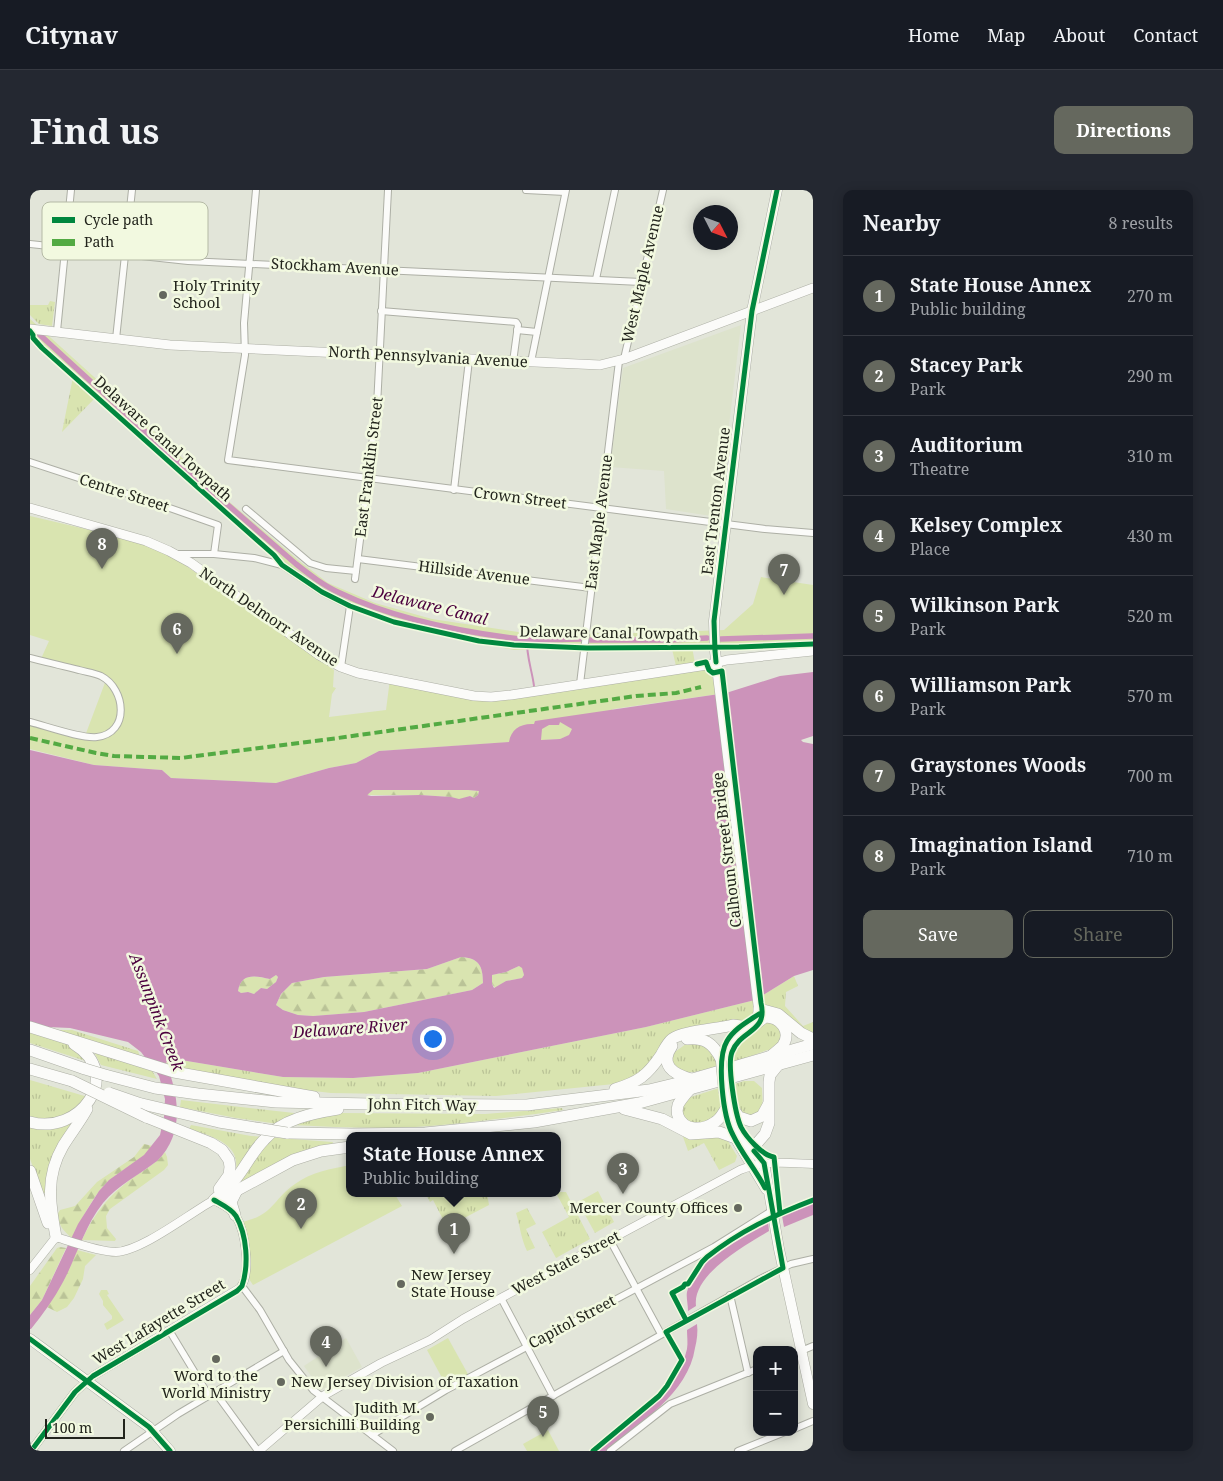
<!DOCTYPE html>
<meta charset="utf-8">
<style>
body{margin:0;font-family:"Noto Serif",serif;background:#242831;color:#f1f3f6}
.controls{position:absolute;right:15px;bottom:15px;display:grid;overflow:hidden;border-radius:10px;box-shadow:0 2px 12px #0003}
.controls button{width:45px;height:45px;display:grid;place-items:center;padding:0;border:0;border-bottom:1px solid #363941;background:#171b24;color:#f1f3f6;font:25px sans-serif}
.compass{position:absolute;left:663px;top:15px;width:45px;height:45px;border-radius:50%;background:#171b24;box-shadow:0 2px 12px #0003;rotate:132deg}
.scale{position:absolute;left:15px;bottom:12px;width:80px;box-sizing:border-box;padding-left:5px;border:2px solid #22241c;border-top:0;font-size:14px;line-height:18px;white-space:nowrap;color:#22241c;-webkit-text-stroke:4px #f2f9e0;paint-order:stroke}
.you{position:absolute;left:402px;top:848px;width:18px;height:18px;margin:-12px;border:4px solid #fff;border-radius:50%;background:#1a73e8;box-shadow:0 0 0 8px #1a73e833}
.badge{display:grid;place-items:center;width:32px;height:32px;border-radius:50%;background:#65685e;color:#fff;font-size:16px;font-weight:700}
.pin{position:absolute;translate:-50% -41px;filter:drop-shadow(0 1px 2px #0008)}
.pin::after{content:'';position:absolute;top:26px;width:18px;height:15px;background:inherit;clip-path:polygon(0 0,100% 0,50% 100%)}
.popup{position:absolute;left:316px;top:942px;width:215px;height:65px;box-sizing:border-box;display:grid;place-content:center;border-radius:10px;background:#171b24;filter:drop-shadow(0 1px 4px #0005);font-size:16px;white-space:nowrap;color:#9ea1a6}
.popup b{font-size:19px;color:#f1f3f6}
.popup::after{content:'';position:absolute;left:50%;top:100%;margin-left:-10px;border:10px solid transparent;border-top-color:#171b24}
.list{margin:0;padding:0;list-style:none}
h2{display:flex;justify-content:space-between;align-items:center;height:65px;margin:0;padding:0 20px;font-size:21px}
h2 small{font-size:16px;font-weight:400;color:#9ea1a6}
.list li{display:grid;grid-template-columns:32px 1fr auto;gap:15px;align-items:center;box-sizing:border-box;height:80px;padding:0 20px;border-top:1px solid #363941}
.list b{display:block;font-size:19px;white-space:nowrap}
.list p{margin:0;font-size:16px;white-space:nowrap;color:#9ea1a6}
.list em{font-size:16px;font-style:normal;color:#9ea1a6}
.actions{display:flex;gap:10px;padding:15px 20px}
.actions a{flex:1;padding:11px 0;border:1px solid #65685e;border-radius:10px;text-align:center;font-size:18px;color:#65685e}
.actions .main{background:#65685e;color:#fff}
.map{position:relative;flex:none;width:783px;height:1261px;overflow:hidden;border-radius:10px}
header{display:flex;align-items:center;gap:30px;box-sizing:border-box;height:70px;padding:0 25px;background:#171b24;border-bottom:1px solid #363941}
header strong{font-size:24px}
nav{display:flex;gap:28px;margin-inline-start:auto;font-size:18px}
.intro{display:flex;align-items:center;justify-content:space-between;box-sizing:border-box;height:120px;padding:0 30px}
h1{margin:0;font-size:35px}
.button{padding:12px 22px;border-radius:10px;background:#65685e;color:#fff;font-size:18px;font-weight:700}
main{display:flex;gap:30px;padding:0 30px}
aside{flex:1;background:#171b24;border-radius:10px;box-shadow:0 2px 12px #0003}
.map>svg:first-child{display:block}
</style>
<header>
<strong>Citynav</strong>
<nav><a>Home</a><a>Map</a><a>About</a><a>Contact</a></nav>
</header>
<div class="intro"><h1>Find us</h1><a class="button">Directions</a></div>
<main>
<div class="map">
<svg width="783" height="1261" viewBox="0 0 783 1261">
<defs>
<pattern id="grass-tufts" width="24" height="20" patternUnits="userSpaceOnUse" patternTransform="scale(1.25)"><rect width="24" height="20" fill="#d9e4b0"/><path d="M3 7l-1-3M5 7V3M7 7l1-3M15 17l-1-3M17 17v-4M19 17l1-3" fill="none" stroke="#bac397"/></pattern>
<pattern id="forest-firs" width="22" height="20" patternUnits="userSpaceOnUse" patternTransform="scale(1.25)"><rect width="22" height="20" fill="#d9e4b0"/><path d="M5 1l3.5 6h-7zM16 11l3.5 6h-7z" fill="#bac397"/></pattern>
</defs>
<rect width="100%" height="100%" fill="#e2e5d9"/>
<!-- built -->
<g fill="#dde3cc">
<path d="M711 135 688 327 636 319 634 281 580 277 593 178Z"/>
<path d="M316 1148 332 1177 291 1200 274 1176Z"/>
</g>
<!-- grass -->
<g fill="url(#grass-tufts)">
<path d="M20 111 25 112 22 136 9 134 0 125V115H18Z"/>
<path d="M43 187 67 206 32 242Z"/>
<path d="M662 457 665 473 646 476 642 459Z"/>
<path d="M764 786 768 796 756 802 755 816 773 836 783 832V846L722 826 710 834 645 844 613 885 594 893 466 906 301 903 257 898 144 877 136 873 139 868 253 887 323 888 388 883 616 837 725 810Z"/>
<path d="M740 832C748 835 752 840 751 849L742 860H737L703 873C703 869 703 864 705 860 709 849 728 835 740 832Z"/>
<path d="M21 840H42L108 861 111 869Z"/>
<path d="M0 842 48 858 59 872 0 853Z"/>
<path d="M669 852 685 864 687 877 664 882H649L641 872 642 864 656 854Z"/>
<path d="M63 860 121 879 127 889 71 875Z"/>
<path d="M0 890 58 907C38 932 30 930 0 927Z"/>
<path d="M714 891H724L732 898C732 911 736 919 723 927L713 925 706 908 705 894Z"/>
<path d="M689 898C692 926 690 931 663 936L652 926 654 912 661 907Z"/>
<path d="M151 910 264 923 262 927 248 934 206 928 150 917Z"/>
<path d="M532 918 533 920C484 927 434 934 385 937 344 939 303 937 262 935L284 927 310 923 455 924Z"/>
<path d="M49 928 17 1003H13L0 969V935Z"/>
<path d="M161 935 221 946 303 952 302 955 206 999C206 990 207 980 206 971 204 951 175 944 159 939Z"/>
<path d="M652 944 695 946 707 966 705 972 689 980 674 953 658 961Z"/>
<path d="M568 1001 584 1032 565 1043 548 1012Z"/>
<path d="M528 1002H536L560 1049 526 1068 512 1042 539 1027 526 1003Z"/>
<path d="M395 1003H457L459 1015 417 1037 403 1010 400 1012Z"/>
<path d="M497 1018 506 1034 496 1039 505 1058 497 1061C491 1049 490 1036 486 1023Z"/>
</g>
<!-- forest -->
<g fill="url(#forest-firs)">
<path d="M343 600H438L449 601 448 605 444 608 440 606 429 610 421 607 390 605H336Z"/>
<path d="M431 767C449 768 453 776 453 793L442 800 334 822 283 826 268 825 253 820 246 815 251 804 262 793 294 787 397 779Z"/>
<path d="M489 776 492 777 494 785 492 788 476 791 465 798 462 794V785L476 782Z"/>
<path d="M246 785 248 787 246 792 237 799 231 798 224 804 218 802 211 803 208 801C211 782 225 786 240 789Z"/>
<path d="M114 954 123 956C111 971 94 978 80 990 67 999 49 1033 42 1048 33 1041 29 1035 27 1025L30 1020 45 1016 67 992 104 967Z"/>
<path d="M135 962 137 967 138 975 134 980 80 1019 76 1026 77 1038 86 1049 85 1051 52 1050C64 1023 80 1004 104 987 114 980 127 973 135 962Z"/>
<path d="M30 1057 36 1058 12 1110 0 1125V1096L27 1058Z"/>
<path d="M47 1060 66 1065 55 1076 53 1089 44 1108 37 1117 27 1122 17 1117 33 1091Z"/>
</g>
<!-- green -->
<g fill="#d9e4b0">
<path d="M0 129 137 253 183 298 268 370 298 393 345 413 402 429 495 443H620L694 440 723 414 731 387 783 395V455L713 459 668 457 648 459 484 460 371 437 311 414 270 389 226 349 180 313 37 182 0 146Z"/>
<path d="M0 326 128 356 304 480 303 497 306 498 302 504 299 527 356 520 360 489 442 505 501 502 677 475 689 504 583 519 568 531 550 541 530 549 349 561 326 573 299 578 246 593 141 588 132 580 64 575 0 559V532L55 546 76 490 10 471 19 451 0 445Z"/>
<path d="M320 975V1003H364L372 1016 223 1095 217 1086C220 1066 219 1051 212 1032 244 1025 242 1010 265 994 281 982 301 979 320 975Z"/>
<path d="M71 1100H77L79 1104 77 1105 94 1130 77 1140 74 1134 82 1129V1126L73 1115V1111L69 1104Z"/>
<path d="M418 1148 439 1186 417 1197 397 1160Z"/>
<path d="M518 1240 529 1261H497L493 1254Z"/>
</g>
<!-- water -->
<g fill="#cc93ba" fill-rule="evenodd">
<path d="M783 482V546L771 550 773 552 783 554V780L764 786 725 810 616 837 388 883 323 888 253 887 139 868 136 873C149 905 155 944 127 971 109 985 88 995 73 1013 54 1037 47 1066 33 1092 24 1109 13 1124 1 1139H0V1125L12 1110 48 1034 69 1001 79 990 114 965 130 945 134 927 135 909 129 886 111 862 98 852 40 838 18 837 0 834V560L64 575 132 580 141 588 246 593 299 578 326 573 349 561 479 552C481 539 491 533 504 534L505 531 696 503 750 486ZM530 532 542 539 539 545 530 549 511 550 512 539 519 535H529ZM343 600H438L449 601 448 605 444 608 440 606 429 609 421 607 390 605 341 606 337 605ZM431 767C449 768 453 776 453 793L442 800 334 822 283 826 268 825 253 820 246 815 251 804 262 793 294 787 397 779ZM489 776 492 778 494 785 492 788 476 791 464 798 462 794V785L476 782ZM246 785 248 787 246 792 237 799 231 798 224 804 218 802 211 803 208 801C211 782 226 786 240 789Z"/>
<path d="M779 1012H783V1025L754 1037 752 1026Z"/>
<path d="M738 1031 739 1041C716 1055 662 1084 666 1116L658 1121C658 1114 656 1107 657 1102 664 1071 710 1041 738 1031Z"/>
<path d="M667 1134C668 1142 667 1150 665 1158 658 1204 610 1232 576 1261H566C599 1233 647 1205 657 1159 658 1153 657 1146 657 1140Z"/>
</g>
<g fill="none" stroke-linecap="round" stroke-linejoin="round">
<!-- stream -->
<path stroke="#cc93ba" stroke-width="2" d="M497 449C496 465 502 480 504 496"/>
<!-- canal -->
<g stroke="#cc93ba" stroke-width="5.5">
<path d="M10 145 153 276 266 374C280 385 294 396 310 403 362 428 432 442 490 449 510 451 531 449 551 449"/>
<path d="M691 449 783 446"/>
<path d="M560 450H640L677 448"/>
</g>
<defs>
<g id="minor">
<path d="M226 0 214 133 215 165 198 270 735 339 783 343"/>
<path d="M496 0 535 2"/>
<path d="M0 54 158 71 611 92"/>
<path d="M566 89 585 0"/>
<path d="M351 121 486 132 488 135 483 172"/>
<path d="M487 140 507 142"/>
<path d="M27 141 41 0"/>
<path d="M86 149 102 0"/>
<path d="M594 169 633 0"/>
<path d="M501 172 536 0"/>
<path d="M0 272 134 316 188 335 184 364"/>
<path d="M424 300 439 170"/>
<path d="M216 319 280 373 296 378 326 381"/>
<path d="M147 364H184L224 368 252 375 292 402 320 416 311 477"/>
<path d="M328 369 561 398"/>
<path d="M325 389 347 216 358 0"/>
<path d="M0 468C16 472 32 476 49 480 56 482 64 483 71 486 96 499 100 543 67 547 52 549 16 536 0 532"/>
<path d="M550 494 589 171"/>
<path d="M580 1050 631 1144"/>
<path d="M212 1096 230 1120 259 1170 283 1200 363 1261"/>
<path d="M700 1105 718 1183"/>
<path d="M471 1108 523 1206"/>
<path d="M139 1140 179 1206"/>
<path d="M764 1164 783 1156"/>
<path d="M185 1202 228 1261"/>
<path d="M764 1239 783 1231"/>
<path d="M342 1245 416 1200 684 1057 743 1020"/>
<path d="M94 1261 148 1224 254 1161"/>
<path d="M425 1261 730 1089 761 1074 783 1069"/>
<path d="M580 1261 640 1214 727 1179"/>
<path d="M708 1261 755 1242"/>
</g>
<g id="tertiary">
<path d="M0 1080 26 1047C42 1052 70 1062 86 1062 112 1061 160 1023 184 1010 191 1014 202 1019 206 1026 215 1041 222 1084 210 1098L63 1186 45 1202 1 1261"/>
<path d="M229 1261 293 1206 351 1173 400 1150 433 1129 471 1108 710 980C735 970 757 973 783 974"/>
</g>
<g id="secondary">
<path d="M0 139 140 155 570 175 594 169 783 98"/>
<path d="M0 318 116 351 139 361 161 373 289 465 311 477 328 483 444 506 461 507 481 505 677 475 697 470 783 461"/>
</g>
<g id="primary">
<path d="M697 871C698 844 727 843 729 819L685 461 684 431 722 121 747 0"/>
<path d="M699 902 705 934 717 954 734 973 749 1059 783 1214"/>
<path d="M701 941 736 999"/>
<path d="M0 1149 119 1237 140 1261"/>
</g>
<g id="motorway">
<path d="M729 819 748 824 771 843 783 849"/>
<path d="M723 836 735 827C750 827 762 841 753 855 750 859 744 863 741 866"/>
<path d="M0 837 144 882 284 907"/>
<path d="M657 849C674 847 683 853 691 869"/>
<path d="M642 856C629 875 643 884 661 889"/>
<path d="M0 860 55 879"/>
<path d="M0 879 42 891"/>
<path d="M75 885 125 898 168 904 246 912 340 914 497 915 619 900 652 892 783 854"/>
<path d="M585 899C608 892 617 886 631 865 634 860 637 853 642 849 652 841 688 839 703 835L711 836"/>
<path d="M660 899C656 904 651 909 648 915 647 919 647 923 648 926 654 942 674 940 685 932 690 929 692 925 695 920"/>
<path d="M108 913 189 932 232 939"/>
<path d="M701 916 709 927 721 931 732 926 738 915"/>
<path d="M594 919 632 929 661 944 689 942 703 947"/>
<path d="M116 927 181 953 192 960 199 970 200 977 199 985 189 999"/>
<path d="M0 932C49 946 95 885 44 854"/>
<path d="M257 943 321 944 395 943 504 932 609 913 783 865"/>
<path d="M722 959 735 944 739 933V892L740 885 748 875"/>
<path d="M0 981 18 1033"/>
<path d="M191 1009 263 970 291 961 320 957"/>
<path d="M184 1010C191 1004 198 998 204 991 215 978 222 962 234 950 252 929 283 923 308 919"/>
<path d="M205 1025 201 1012 206 1002"/>
<path d="M26 1047C20 1014 15 987 33 956 41 943 50 932 57 919"/>
</g>
</defs>
<!-- minor casing -->
<use href="#minor" stroke="#adafa5" stroke-width="8"/>
<!-- tertiary casing -->
<use href="#tertiary" stroke="#adafa5" stroke-width="9"/>
<!-- secondary casing -->
<use href="#secondary" stroke="#adafa5" stroke-width="10"/>
<!-- primary casing -->
<use href="#primary" stroke="#adafa5" stroke-width="11"/>
<!-- motorway casing -->
<use href="#motorway" stroke="#adafa5" stroke-width="12"/>
<!-- minor -->
<use href="#minor" stroke="#fbfbf9" stroke-width="6"/>
<!-- tertiary -->
<use href="#tertiary" stroke="#fbfbf9" stroke-width="8"/>
<!-- secondary -->
<use href="#secondary" stroke="#fbfbf9" stroke-width="9"/>
<!-- primary -->
<use href="#primary" stroke="#fbfbf9" stroke-width="10"/>
<!-- motorway -->
<use href="#motorway" stroke="#fbfbf9" stroke-width="11"/>
<defs>
<path id="primary-bridge" d="M691 871 694 903"/>
<g id="motorway-bridge">
<path d="M55 879 75 885"/>
<path d="M42 891 116 927"/>
<path d="M79 903 108 913"/>
<path d="M232 939 257 943"/>
</g>
</defs>
<!-- primary-bridge casing -->
<use href="#primary-bridge" stroke="#adafa5" stroke-width="11" stroke-linecap="butt"/>
<!-- motorway-bridge casing -->
<use href="#motorway-bridge" stroke="#adafa5" stroke-width="12" stroke-linecap="butt"/>
<!-- primary-bridge -->
<use href="#primary-bridge" stroke="#fbfbf9" stroke-width="10"/>
<!-- motorway-bridge -->
<use href="#motorway-bridge" stroke="#fbfbf9" stroke-width="11"/>
<!-- quiet -->
<path stroke="#53aa43" stroke-width="4" stroke-dasharray="8 4" stroke-linecap="butt" d="M0 548 66 563 84 566 151 568 308 548 606 506 646 503 671 497"/>
<defs>
<g id="cycleway">
<path d="M0 141 3 145V148L12 158 201 327 244 365 252 375 292 402 320 416 364 432 449 451 484 455 557 458 709 457 783 454"/>
<path d="M686 472 685 461 684 431 722 121 747 0"/>
<path d="M667 474 676 472 679 480 683 483 692 481 731 813C738 843 711 839 702 862 697 874 705 924 711 937 716 947 733 966 744 967L750 1023"/>
<path d="M729 824C717 832 704 839 697 851 686 869 693 927 703 945 712 964 726 980 735 998"/>
<path d="M656 1130 642 1103 653 1097 655 1094H658L672 1072 677 1067C710 1041 744 1025 783 1010"/>
<path d="M0 1149 119 1237 140 1261"/>
<path d="M1 1261 45 1202 63 1186 207 1101 212 1096C219 1075 217 1045 206 1026 202 1019 191 1014 184 1010"/>
<path d="M563 1261 629 1206 637 1196 652 1170 636 1142 753 1078 734 973 724 961"/>
</g>
</defs>
<!-- cycleway casing -->
<use href="#cycleway" stroke="#f2f9e0" stroke-width="8"/>
<!-- cycleway -->
<use href="#cycleway" stroke="#00873e" stroke-width="5"/>
</g>
<!-- markers -->
<g fill="#65685e" stroke="#f2f9e0" stroke-width="2">
<circle cx="133" cy="105" r="5"/>
<circle cx="708" cy="1018" r="5"/>
<circle cx="371" cy="1094" r="5"/>
<circle cx="186" cy="1169" r="5"/>
<circle cx="251" cy="1192" r="5"/>
<circle cx="400" cy="1227" r="5"/>
</g>
<g text-anchor="middle" stroke-width="5" stroke-linejoin="round" paint-order="stroke">
<!-- street labels -->
<g font-size="15" fill="#22241c" stroke="#f2f9e0">
<text transform="translate(305 77) rotate(3)" y="5">Stockham Avenue</text>
<text transform="translate(613 84) rotate(-77)" y="5">West Maple Avenue</text>
<text transform="translate(398 167) rotate(3)" y="5">North Pennsylvania Avenue</text>
<text transform="translate(133 249) rotate(42)" y="5">Delaware Canal Towpath</text>
<text transform="translate(339 277) rotate(-83)" y="5">East Franklin Street</text>
<text transform="translate(94 303) rotate(18)" y="5">Centre Street</text>
<text transform="translate(490 308) rotate(7)" y="5">Crown Street</text>
<text transform="translate(686 311) rotate(-83)" y="5">East Trenton Avenue</text>
<text transform="translate(569 332) rotate(-83)" y="5">East Maple Avenue</text>
<text transform="translate(444 383) rotate(7)" y="5">Hillside Avenue</text>
<text transform="translate(239 427) rotate(34)" y="5">North Delmorr Avenue</text>
<text transform="translate(579 443) rotate(1)" y="5">Delaware Canal Towpath</text>
<text transform="translate(697 660) rotate(-97)" y="5">Calhoun Street Bridge</text>
<text transform="translate(392 915) rotate(1)" y="5">John Fitch Way</text>
<text transform="translate(536 1073) rotate(-28)" y="5">West State Street</text>
<text transform="translate(129 1132) rotate(-31)" y="5">West Lafayette Street</text>
<text transform="translate(542 1132) rotate(-28)" y="5">Capitol Street</text>
</g>
<!-- poi labels -->
<g font-size="15" fill="#22241c" stroke="#f2f9e0" text-anchor="start">
<text x="143" y="101">Holy Trinity<tspan x="143" dy="17">School</tspan></text>
<text x="698" y="1023" text-anchor="end">Mercer County Offices</text>
<text x="381" y="1090">New Jersey<tspan x="381" dy="17">State House</tspan></text>
<text x="186" y="1191" text-anchor="middle">Word to the<tspan x="186" dy="17">World Ministry</tspan></text>
<text x="261" y="1197">New Jersey Division of Taxation</text>
<text x="390" y="1223" text-anchor="end">Judith M.<tspan x="390" dy="17">Persichilli Building</tspan></text>
</g>
<!-- water labels -->
<g font-size="16" font-style="italic" fill="#4c003e" stroke="#f2f9e0">
<text transform="translate(400 415) rotate(14)" y="6">Delaware Canal</text>
<text transform="translate(127 822) rotate(69)" y="6">Assunpink Creek</text>
<text transform="translate(320 838) rotate(-4)" y="6">Delaware River</text>
</g>
</g>
<!-- legend -->
<rect x="12" y="12" width="166" height="58" rx="8" fill="#f2f9e0" stroke="#b4b9a5" stroke-width="1"/>
<rect x="22" y="27" width="23" height="6" fill="#00873e"/>
<rect x="22" y="49" width="23" height="7" fill="#53aa43"/>
<g font-size="14" fill="#22241c">
<text x="54" y="35">Cycle path</text>
<text x="54" y="57">Path</text>
</g>
</svg>
<div class="controls">
<button>+</button>
<button>−</button>
</div>
<svg class="compass" viewBox="-18 -18 36 36"><path d="M0-13l5 13h-10z" fill="#e53935"/><path d="M0 13l5-13h-10z" fill="#9ea1a6"/></svg>
<div class="scale">100 m</div>
<div class="you"></div>
<div class="pin badge" style="left:424px;top:1064px">1</div>
<div class="popup"><b>State House Annex</b>Public building</div>
<div class="pin badge" style="left:271px;top:1039px">2</div>
<div class="pin badge" style="left:593px;top:1004px">3</div>
<div class="pin badge" style="left:296px;top:1177px">4</div>
<div class="pin badge" style="left:513px;top:1247px">5</div>
<div class="pin badge" style="left:147px;top:464px">6</div>
<div class="pin badge" style="left:754px;top:405px">7</div>
<div class="pin badge" style="left:72px;top:379px">8</div>
</div>
<aside>
<h2>Nearby<small>8 results</small></h2>
<ul class="list">
<li><span class="badge">1</span><div><b>State House Annex</b><p>Public building</p></div><em>270 m</em></li>
<li><span class="badge">2</span><div><b>Stacey Park</b><p>Park</p></div><em>290 m</em></li>
<li><span class="badge">3</span><div><b>Auditorium</b><p>Theatre</p></div><em>310 m</em></li>
<li><span class="badge">4</span><div><b>Kelsey Complex</b><p>Place</p></div><em>430 m</em></li>
<li><span class="badge">5</span><div><b>Wilkinson Park</b><p>Park</p></div><em>520 m</em></li>
<li><span class="badge">6</span><div><b>Williamson Park</b><p>Park</p></div><em>570 m</em></li>
<li><span class="badge">7</span><div><b>Graystones Woods</b><p>Park</p></div><em>700 m</em></li>
<li><span class="badge">8</span><div><b>Imagination Island</b><p>Park</p></div><em>710 m</em></li>
</ul>
<div class="actions"><a class="main">Save</a><a>Share</a></div>
</aside>
</main>
